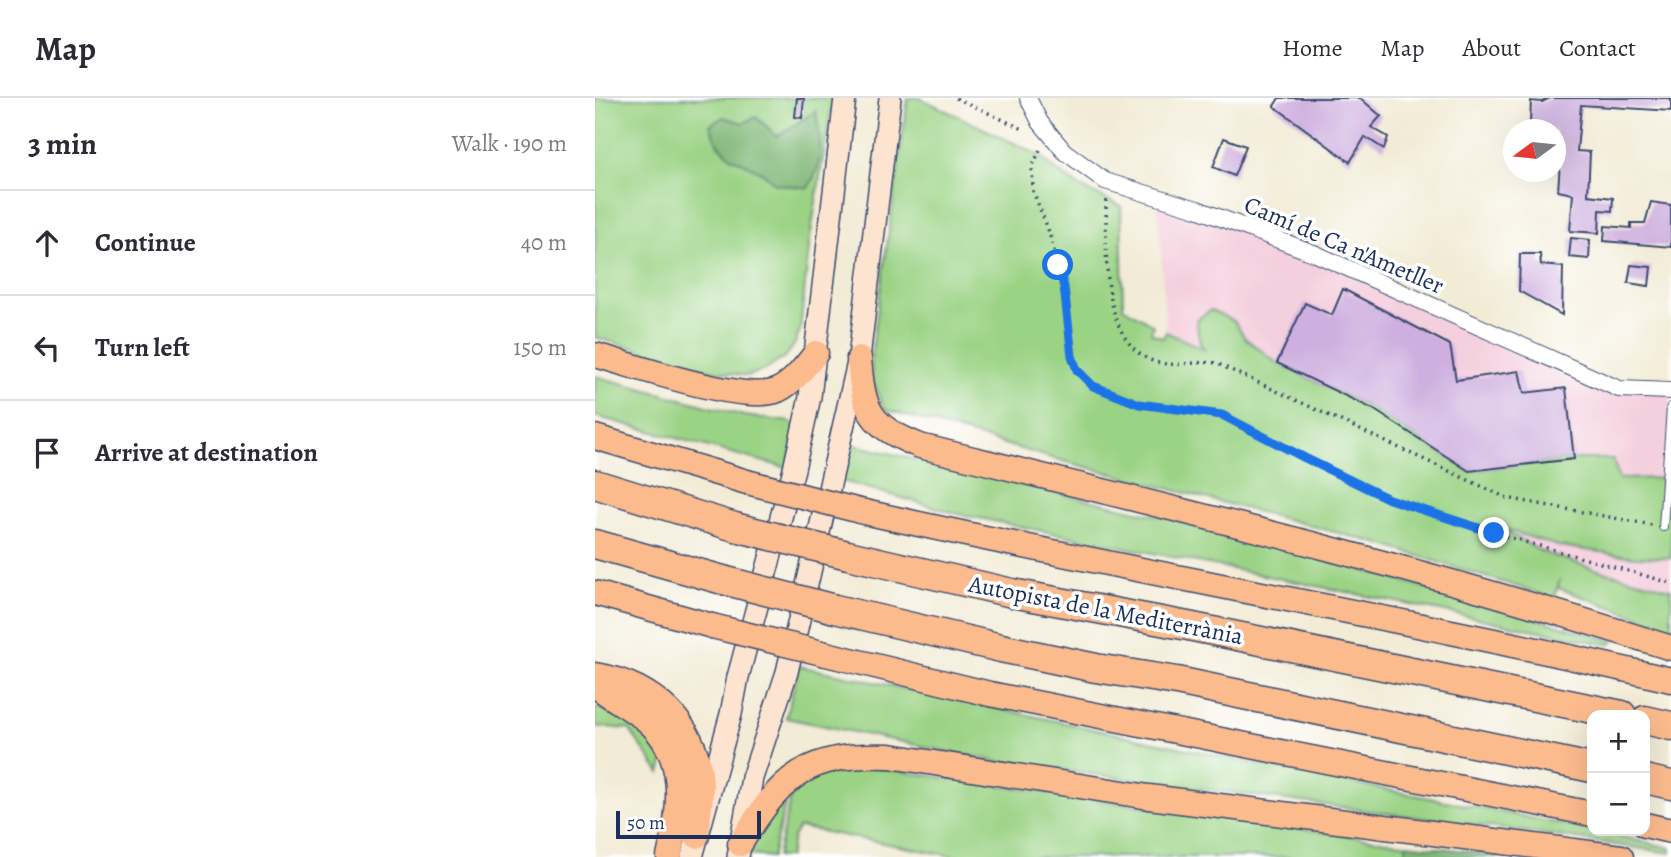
<!DOCTYPE html>
<meta charset="utf-8">
<style>
body{margin:0;font-family:Alegreya,serif;background:#f7f7f7;color:#2b2b33}
.controls{position:absolute;right:21px;bottom:21px;display:grid;overflow:hidden;border-radius:14px;box-shadow:0 7px 28px #0002}
.controls button{width:63px;height:63px;display:grid;place-items:center;padding:0;border:0;border-bottom:2px solid #e1e1e2;background:#fff;color:#2b2b33;font:35px sans-serif}
.compass{position:absolute;left:908px;top:21px;width:63px;height:63px;border-radius:50%;background:#fff;box-shadow:0 7px 28px #0002;rotate:255deg}
.scale{position:absolute;left:21px;bottom:18px;width:145px;box-sizing:border-box;padding-left:7px;border:4px solid #1b2f5e;border-top:0;font-size:19px;line-height:24px;white-space:nowrap;color:#1b2f5e;-webkit-text-stroke:5px #fff;paint-order:stroke}
.stop{position:absolute;width:21px;height:21px;margin:-16px;border:5px solid #1a73e8;border-radius:50%;background:#fff}
.stop.end{background:#1a73e8;border-color:#fff;box-shadow:0 2px 7px #0008}
.list{margin:0;padding:0;list-style:none}
h2{display:flex;justify-content:space-between;align-items:center;height:91px;margin:0;padding:0 28px;font-size:30px}
h2 small{font-size:23px;font-weight:400;color:#7c7c81}
.list li{display:grid;grid-template-columns:46px 1fr auto;gap:21px;align-items:center;box-sizing:border-box;height:105px;padding:0 28px;border-top:2px solid #e1e1e2}
.list b{display:block;font-size:26px;white-space:nowrap}
.list em{font-size:23px;font-style:normal;color:#7c7c81}
.icon{flex:none;width:38px;height:38px;fill:none;stroke:currentColor;stroke-width:2;stroke-linecap:round;stroke-linejoin:round}
.map{position:relative;flex:none;width:1076px;height:759px;overflow:hidden}
header{display:flex;align-items:center;gap:42px;box-sizing:border-box;height:98px;padding:0 35px;background:#fff;border-bottom:2px solid #e1e1e2}
header strong{font-size:33px}
nav{display:flex;gap:38px;margin-inline-start:auto;font-size:24px}
main{display:flex}
aside{flex:1;background:#fff}
.map>svg:first-child{display:block}
</style>
<header>
<strong>Map</strong>
<nav><a>Home</a><a>Map</a><a>About</a><a>Contact</a></nav>
</header>
<main>
<aside>
<h2>3 min<small>Walk · 190 m</small></h2>
<ul class="list">
<li><svg class="icon" aria-label="ahead" viewBox="0 0 24 24"><path d="M12 20V5M6 11l6-6 6 6"/></svg><div><b>Continue</b></div><em>40 m</em></li>
<li><svg class="icon" aria-label="left" viewBox="0 0 24 24"><path d="M17 20v-9H6M10 6l-5 5 5 5"/></svg><div><b>Turn left</b></div><em>150 m</em></li>
<li><svg class="icon" aria-label="arrive" viewBox="0 0 24 24"><path d="M6 21V4h12l-3 4 3 4H6"/></svg><div><b>Arrive at destination</b></div></li>
</ul>
</aside>
<div class="map">
<svg width="1076" height="759" viewBox="0 0 1076 759">
<rect width="100%" height="100%" fill="#fff"/>
<filter id="ink" filterUnits="userSpaceOnUse"><feTurbulence type="fractalNoise" baseFrequency=".0143" numOctaves="2"/><feDisplacementMap in="SourceGraphic" scale="14" xChannelSelector="R" yChannelSelector="G"/><feConvolveMatrix kernelMatrix="1 2 1 2 8 2 1 2 1" color-interpolation-filters="sRGB"/></filter>
<filter id="wash" filterUnits="userSpaceOnUse"><feTurbulence type="fractalNoise" baseFrequency=".00686" numOctaves="4" result="noise"/><feDisplacementMap in="SourceGraphic" scale="28" xChannelSelector="R" yChannelSelector="G"/><feGaussianBlur stdDeviation="1.57" result="paint"/><feColorMatrix in="noise" values="0 0 0 0 0 0 0 0 0 0 0 0 0 0 0 0 0 1.4 0 .05"/><feComposite in="paint" operator="in"/></filter>
<g filter="url(#wash)">
<rect width="100%" height="100%" fill="#f2ebd5"/>
<!-- built -->
<path fill="#f4cfdd" d="M562 99 721 156 1024 291 1076 293V491L1006 473 916 444 579 258 571 234Z"/>
<!-- green -->
<g fill="#9bd385" stroke="#5b8172" stroke-width="2">
<path d="M0 0H238L215 140 205 232 199 247 191 258 172 271 152 278 110 271 0 239Z"/>
<path d="M313 0H325L444 57 465 75 487 90 526 108 528 209 558 227 556 235 568 240 571 234 609 251 605 245 601 222 616 212 639 223 650 240 682 265 778 311 874 373 979 361H1018L1024 381 1076 380V460L1041 459 963 448 903 429 947 454 1006 473 1076 491V530L963 490 965 481 959 500 782 445 457 360 289 311 277 280 276 258Z"/>
<path d="M0 278 149 318 195 324 202 329 192 370 0 318Z"/>
<path d="M259 347 597 426 844 493 1019 543 1015 547 364 416 247 383Z"/>
<path d="M204 568 657 665 981 729 1076 750V755L970 739 400 663 191 620Z"/>
<path d="M0 609 39 625 70 658 65 675 34 631 0 628Z"/>
<path d="M244 668 281 670 811 746V757L819 759H362L204 729 198 739 194 759H182L198 689Z"/>
<path d="M193 694 177 759 155 757 157 748Z"/>
</g>
<!-- forest -->
<g fill="#7cb572" stroke="#4c7268" stroke-width="2">
<path d="M221 13C226 40 230 66 213 90L180 86 168 75 136 59 122 45 115 27 128 19 148 25 161 19 182 38Z"/>
<path d="M811 746 924 759H819L811 757Z"/>
</g>
<g id="blocks">
<!-- building -->
<g fill="#ceafdf">
<path d="M202 0H209L207 20 200 19Z"/>
<path d="M684 0H765L786 18 776 29 793 39 789 51 770 39 755 64 679 8Z"/>
<path d="M955 0H1076V13L986 7 982 53 995 54 993 97 1018 100 1017 113 1005 112 1004 135 975 133 978 96 963 93 966 51H960V32H953V28L935 26 936 3 947 4Z"/>
<path d="M629 40 651 48 639 78 618 69Z"/>
<path d="M1056 104 1076 107V149L1009 143 1010 128 1036 130V125H1050Z"/>
<path d="M976 140 995 142 994 161 974 159Z"/>
<path d="M925 156H945L946 167 968 169 967 217 924 193Z"/>
<path d="M1036 167 1056 169 1054 188 1033 185Z"/>
<path d="M748 191 855 247 861 282 924 273 929 295 971 290 979 361 874 373 778 311 682 265 710 205 737 217Z"/>
</g>
</g>
</g>
<g filter="url(#ink)">
<use href="#blocks" fill-opacity="0" stroke="#3b4b70" stroke-width="2"/>
<g fill="none" stroke-linecap="round" stroke-linejoin="round">
<defs>
<path id="service" d="M1068 429 1076 309"/>
<path id="minor" d="M433 0 445 24 469 53 510 83 602 111 721 156 1024 291 1076 293"/>
<g id="secondary">
<path d="M97 759 136 616 143 579 199 371 215 299 250 0"/>
<path d="M143 759 157 680 192 574 264 260 295 0"/>
</g>
<g id="trunk">
<path d="M0 257C38 267 151 307 183 292 199 284 210 269 221 255"/>
<path d="M264 260C268 314 275 328 325 348 577 410 829 470 1076 550"/>
<path d="M0 339 152 384"/>
<path d="M265 413C535 474 807 519 1076 582"/>
<path d="M0 495 117 528"/>
<path d="M231 556 395 596 997 716"/>
<path d="M0 577C58 586 105 628 106 689 106 706 103 722 102 738"/>
<path d="M0 587C16 600 34 609 50 621 93 656 86 711 74 759"/>
<path d="M1050 727 1076 733"/>
<path d="M145 746C187 677 212 655 295 658L554 699 1026 759"/>
</g>
<g id="motorway">
<path d="M0 386 140 429"/>
<path d="M0 446 128 482"/>
<path d="M253 457 417 495 593 528 1027 617"/>
<path d="M240 511 406 550 501 570 582 583 997 670"/>
<path d="M1050 622 1076 628"/>
<path d="M1050 681 1076 687"/>
</g>
</defs>
<!-- service casing -->
<use href="#service" stroke="#3b4b70" stroke-width="10"/>
<!-- minor casing -->
<use href="#minor" stroke="#3b4b70" stroke-width="18"/>
<!-- secondary casing -->
<use href="#secondary" stroke="#3b4b70" stroke-width="24"/>
<!-- trunk casing -->
<use href="#trunk" stroke="#3b4b70" stroke-width="27"/>
<!-- motorway casing -->
<use href="#motorway" stroke="#3b4b70" stroke-width="31"/>
<!-- path -->
<g stroke="#3b4b70" stroke-width="3.5" stroke-dasharray="2 5" stroke-linecap="butt">
<path d="M361 0 428 31"/>
<path d="M445 52 437 69 438 93 453 131 469 189 477 258 482 272 498 288 544 306 627 317 710 361 794 401 899 435 1076 485"/>
<path d="M511 102C512 148 504 236 553 261 575 272 599 262 621 265L912 400 1057 427"/>
</g>
<!-- service -->
<use href="#service" stroke="#fff" stroke-width="8"/>
<!-- minor -->
<use href="#minor" stroke="#fff" stroke-width="16"/>
<!-- secondary -->
<use href="#secondary" stroke="#fde4d1" stroke-width="21"/>
<!-- trunk -->
<use href="#trunk" stroke="#fbbb8d" stroke-width="24"/>
<!-- motorway -->
<use href="#motorway" stroke="#fbbb8d" stroke-width="28"/>
<defs>
<g id="trunk-bridge">
<path d="M152 384 265 413"/>
<path d="M117 528 231 556"/>
</g>
<g id="motorway-bridge">
<path d="M140 429 253 457"/>
<path d="M128 482 240 511"/>
</g>
</defs>
<!-- trunk-bridge casing -->
<use href="#trunk-bridge" stroke="#3b4b70" stroke-width="27" stroke-linecap="butt"/>
<!-- motorway-bridge casing -->
<use href="#motorway-bridge" stroke="#3b4b70" stroke-width="31" stroke-linecap="butt"/>
<!-- trunk-bridge -->
<use href="#trunk-bridge" stroke="#fbbb8d" stroke-width="24"/>
<!-- motorway-bridge -->
<use href="#motorway-bridge" stroke="#fbbb8d" stroke-width="28"/>
</g>
</g>
<g fill="none" stroke-linecap="round" stroke-linejoin="round" filter="url(#ink)">
<!-- route -->
<path stroke="#1a73e8" stroke-width="9" d="M463 167 469 189 477 258 482 272 498 288 544 306 627 317 710 360 794 401 899 435"/>
</g>
<g text-anchor="middle" stroke-width="7" stroke-linejoin="round" paint-order="stroke">
<!-- street labels -->
<g font-size="24" fill="#1b2f5e" stroke="#fff">
<text transform="translate(749 147) rotate(23)" y="8">Camí de Ca n'Ametller</text>
<text transform="translate(511 512) rotate(11)" y="8">Autopista de la Mediterrània</text>
</g>
</g>
</svg>
<div class="controls">
<button>+</button>
<button>−</button>
</div>
<svg class="compass" viewBox="-18 -18 36 36"><path d="M0-13l5 13h-10z" fill="#e53935"/><path d="M0 13l5-13h-10z" fill="#7c7c81"/></svg>
<div class="scale">50 m</div>
<div class="stop" style="left:463px;top:167px"></div>
<div class="stop end" style="left:899px;top:435px"></div>
</div>
</main>
